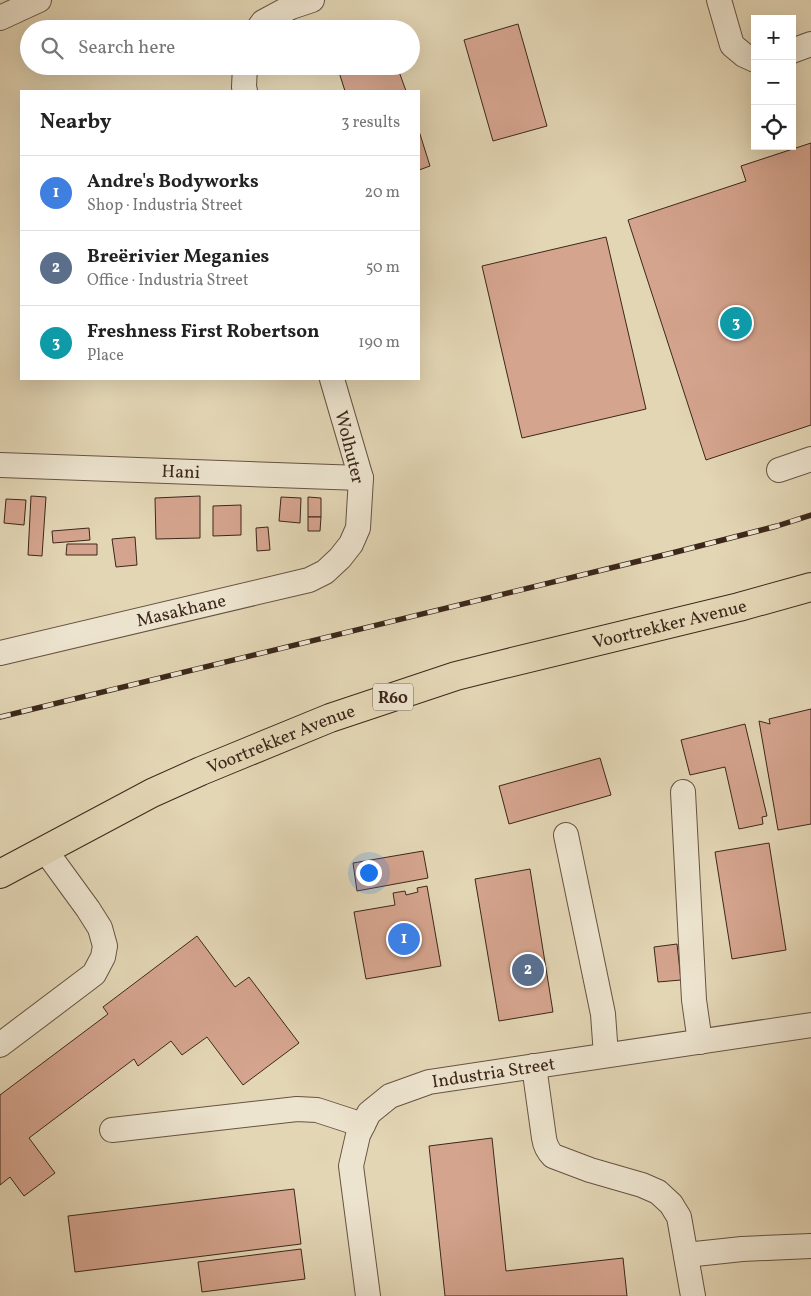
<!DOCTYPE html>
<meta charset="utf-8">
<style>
body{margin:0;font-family:Vollkorn,serif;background:#f2f2f2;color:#222}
.controls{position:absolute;right:15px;top:15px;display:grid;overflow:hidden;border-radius:0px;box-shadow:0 5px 20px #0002}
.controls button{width:45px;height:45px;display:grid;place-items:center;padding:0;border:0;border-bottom:1px solid #e0e0e0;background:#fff;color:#222;font:25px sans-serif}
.you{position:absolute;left:368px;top:872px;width:18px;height:18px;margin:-12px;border:4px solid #fff;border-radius:50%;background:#1a73e8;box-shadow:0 0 0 8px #1a73e833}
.badge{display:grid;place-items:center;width:32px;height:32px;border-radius:50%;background:#8f2418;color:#fff;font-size:16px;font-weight:700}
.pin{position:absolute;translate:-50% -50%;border:2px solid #fff;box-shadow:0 1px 5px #0006}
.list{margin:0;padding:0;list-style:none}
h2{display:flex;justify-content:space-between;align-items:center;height:65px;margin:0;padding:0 20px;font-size:21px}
h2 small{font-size:16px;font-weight:400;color:#767676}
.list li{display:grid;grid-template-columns:32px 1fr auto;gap:15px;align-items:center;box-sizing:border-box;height:75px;padding:0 20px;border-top:1px solid #e0e0e0}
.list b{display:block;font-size:19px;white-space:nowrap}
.list p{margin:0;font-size:16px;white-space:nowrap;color:#767676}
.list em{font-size:16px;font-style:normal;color:#767676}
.icon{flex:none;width:28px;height:28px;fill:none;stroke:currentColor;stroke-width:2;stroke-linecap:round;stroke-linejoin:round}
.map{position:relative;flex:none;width:811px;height:1296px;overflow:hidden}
.search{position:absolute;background:#fff;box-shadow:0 5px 20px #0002;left:20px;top:20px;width:400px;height:55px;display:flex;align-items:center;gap:12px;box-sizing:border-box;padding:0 18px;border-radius:28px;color:#767676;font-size:19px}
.panel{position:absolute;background:#fff;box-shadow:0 5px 20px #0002;left:20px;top:90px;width:400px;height:290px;border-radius:0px}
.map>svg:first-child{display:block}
</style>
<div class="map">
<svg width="811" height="1296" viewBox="0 0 811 1296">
<rect width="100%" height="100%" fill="#e3d6b5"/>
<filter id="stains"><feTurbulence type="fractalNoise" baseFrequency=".004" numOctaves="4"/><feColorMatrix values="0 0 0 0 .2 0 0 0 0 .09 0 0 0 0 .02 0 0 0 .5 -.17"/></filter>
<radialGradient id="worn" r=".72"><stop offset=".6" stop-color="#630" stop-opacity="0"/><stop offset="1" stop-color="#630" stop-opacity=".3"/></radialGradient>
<!-- building -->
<g fill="#d5a48e" stroke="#3c271b">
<path d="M518 24 547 126 493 141 464 40Z"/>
<path d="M337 66H397L406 91H345Z"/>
<path d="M419 131 430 166 419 170Z"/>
<path d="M811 143V425L706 460 628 220 746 181 741 166Z"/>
<path d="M606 237 646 409 522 438 482 266Z"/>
<path d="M31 496 46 497 42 556 28 555Z"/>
<path d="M200 496V538L156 539 155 498Z"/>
<path d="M281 497 301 498 300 523 279 521Z"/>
<path d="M308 497 321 498V517H308Z"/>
<path d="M6 499 26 500 24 525 4 523Z"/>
<path d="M241 505V535L213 536V506Z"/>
<path d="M308 517H321L320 531H308Z"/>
<path d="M268 527 270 550 257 551 256 528Z"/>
<path d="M89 528 90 540 53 543 52 531Z"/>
<path d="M135 537 137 565 116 567 112 539Z"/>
<path d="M67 544H97V555H66Z"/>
<path d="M811 709V824L778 830 759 721 770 724 769 719Z"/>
<path d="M745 724 767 816 762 817 763 824 739 829 725 767 690 775 681 740Z"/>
<path d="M600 758 611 795 509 824 499 786Z"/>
<path d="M769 843 786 950 732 959 715 852Z"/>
<path d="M423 851 428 878 357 891 353 863Z"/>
<path d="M530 869 553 1012 499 1021 475 879Z"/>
<path d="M427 886 441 966 366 979 354 912 395 905 393 893 405 891 406 895 418 892 417 888Z"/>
<path d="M197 936 235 987 249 977 299 1043 243 1085 207 1037 182 1055 171 1041 138 1066 134 1059 29 1138 55 1173 24 1196 10 1177 0 1185V1095L108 1014 103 1007Z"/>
<path d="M677 944 681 980 658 982 654 947Z"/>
<path d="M492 1138 506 1271 623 1258 627 1296H445L429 1146Z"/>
<path d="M294 1189 301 1244 75 1272 68 1216Z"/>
<path d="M301 1249 305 1279 202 1292 198 1262Z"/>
</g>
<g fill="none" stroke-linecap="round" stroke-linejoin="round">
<defs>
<g id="minor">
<path d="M719 0 732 45 744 55 755 60"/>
<path d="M0 18 39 0"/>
<path d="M258 29 263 22 291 7 312 0"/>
<path d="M792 51 811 44"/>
<path d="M245 66 244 87 245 91"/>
<path id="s1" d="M0 465 361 478"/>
<path d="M779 470 811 459"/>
<path id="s2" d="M0 653 309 580 325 572 340 558 351 544 358 528 361 478 332 379"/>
<path d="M683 792 694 1000 700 1042"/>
<path d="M566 835 603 1014 606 1055"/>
<path d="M0 1045 94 974 103 957 105 946 100 928 88 909 45 850"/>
<path d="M534 1066 544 1138C545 1145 548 1151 553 1156L590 1170 642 1185 658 1192 671 1204 679 1217 693 1296"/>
<path d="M112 1130 297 1109 317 1110 363 1125"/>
<path d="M686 1255 742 1249 811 1246"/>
<path id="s3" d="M368 1296 351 1166 358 1135 369 1113 390 1096 429 1082 811 1025"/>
</g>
<g id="major">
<path id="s4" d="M0 874 152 793 201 771 330 718 456 676 504 664 739 607 811 587"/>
</g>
</defs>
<!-- minor casing -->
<use href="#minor" stroke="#665342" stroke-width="26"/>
<!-- major casing -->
<use href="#major" stroke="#3c271b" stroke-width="30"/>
<!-- minor -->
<use href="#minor" stroke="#ede4cf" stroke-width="24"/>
<!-- major -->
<use href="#major" stroke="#e3d6b5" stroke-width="28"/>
<defs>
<path id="rail" d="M0 717 672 553 777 526 811 515"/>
</defs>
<!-- rail casing -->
<use href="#rail" stroke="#3c271b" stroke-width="5.5"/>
<!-- rail -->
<use href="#rail" stroke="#ede4cf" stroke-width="4" stroke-dasharray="11" stroke-linecap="butt"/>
</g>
<g text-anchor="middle" stroke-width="5" stroke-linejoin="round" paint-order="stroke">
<!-- shield labels -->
<rect fill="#ede4cf" stroke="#716051" stroke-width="1" x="373" y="683.5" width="40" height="27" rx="4"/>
<g font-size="16" font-weight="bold" fill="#3c271b">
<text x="393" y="703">R60</text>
</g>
<!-- street labels -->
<g font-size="18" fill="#3c271b" stroke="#ede4cf">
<text transform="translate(350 447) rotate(76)" y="6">Wolhuter</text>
<text dy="6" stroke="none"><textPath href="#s1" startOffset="181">Hani</textPath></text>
<text dy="6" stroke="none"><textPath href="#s2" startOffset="186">Masakhane</textPath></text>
<text dy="6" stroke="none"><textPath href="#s4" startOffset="718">Voortrekker Avenue</textPath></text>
<text dy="6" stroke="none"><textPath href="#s4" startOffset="312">Voortrekker Avenue</textPath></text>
<text dy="6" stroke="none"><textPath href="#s3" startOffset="321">Industria Street</textPath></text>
</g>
</g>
<rect width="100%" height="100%" filter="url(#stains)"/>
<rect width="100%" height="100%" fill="url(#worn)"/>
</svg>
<div class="controls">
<button>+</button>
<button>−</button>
<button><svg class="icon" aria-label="locate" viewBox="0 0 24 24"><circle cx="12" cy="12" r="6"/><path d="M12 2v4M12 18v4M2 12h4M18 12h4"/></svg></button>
</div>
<div class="you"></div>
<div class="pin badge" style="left:404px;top:939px;background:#3f7fe0">1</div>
<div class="pin badge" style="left:528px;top:970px;background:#5c6f8a">2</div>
<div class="pin badge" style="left:736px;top:323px;background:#0f9aa8">3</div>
<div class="search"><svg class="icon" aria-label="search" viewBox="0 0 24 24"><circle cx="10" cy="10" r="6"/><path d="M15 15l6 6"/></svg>Search here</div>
<section class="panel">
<h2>Nearby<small>3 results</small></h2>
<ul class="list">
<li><span class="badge" style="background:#3f7fe0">1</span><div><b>Andre's Bodyworks</b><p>Shop · Industria Street</p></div><em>20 m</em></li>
<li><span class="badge" style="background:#5c6f8a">2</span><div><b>Breërivier Meganies</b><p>Office · Industria Street</p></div><em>50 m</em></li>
<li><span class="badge" style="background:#0f9aa8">3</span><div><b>Freshness First Robertson</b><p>Place</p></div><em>190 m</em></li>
</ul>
</section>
</div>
